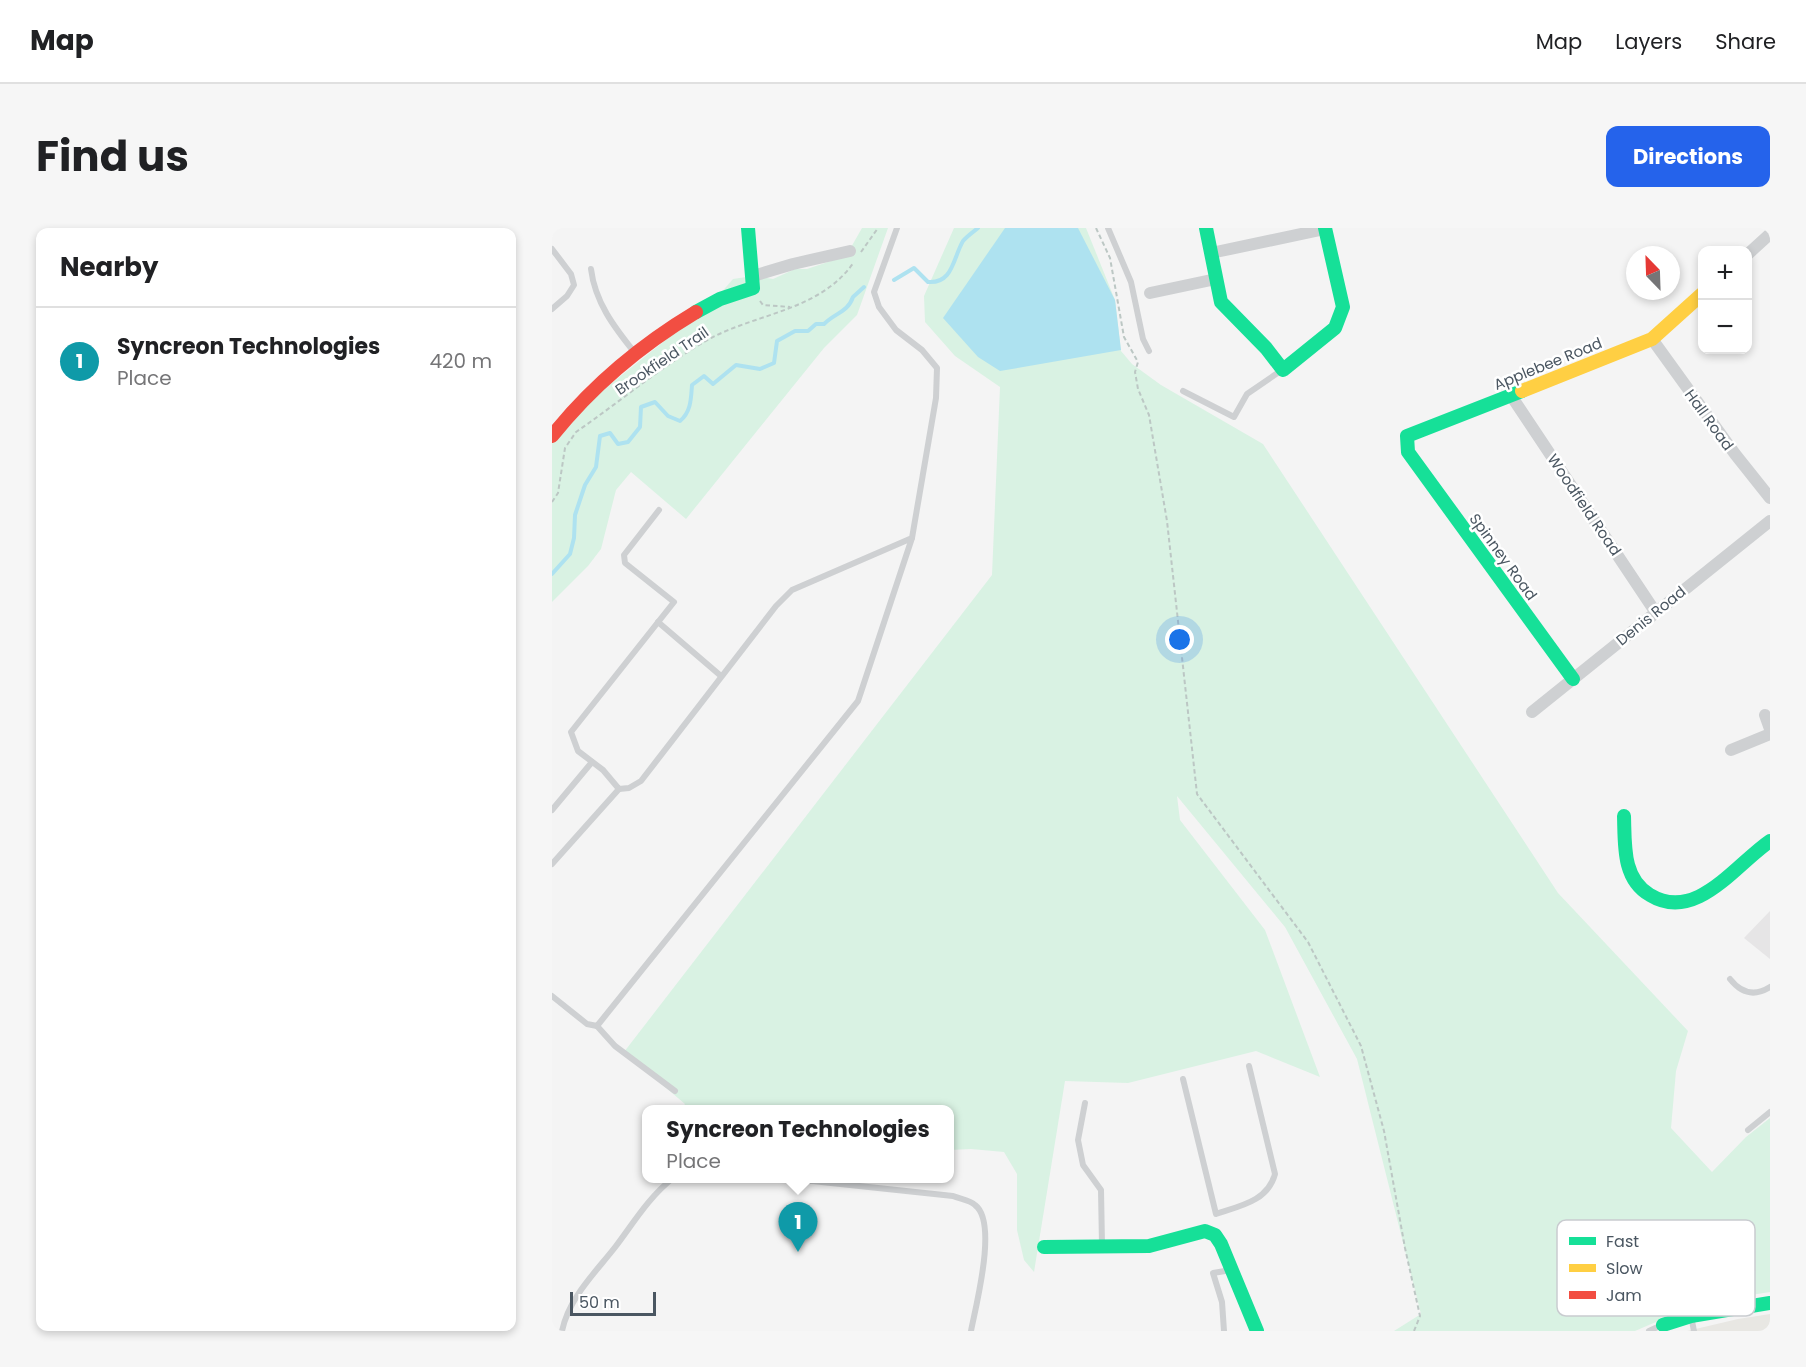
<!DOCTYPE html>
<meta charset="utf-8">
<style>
body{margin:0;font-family:Poppins,sans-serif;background:#f6f6f6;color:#202124}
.controls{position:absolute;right:18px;top:18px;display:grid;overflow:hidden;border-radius:12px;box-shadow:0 3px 9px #0003}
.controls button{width:54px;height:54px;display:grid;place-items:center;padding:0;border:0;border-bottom:2px solid #e0e0e0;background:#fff;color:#202124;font:30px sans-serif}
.compass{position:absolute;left:1074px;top:18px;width:54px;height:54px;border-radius:50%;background:#fff;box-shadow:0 3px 9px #0003;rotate:337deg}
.scale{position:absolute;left:18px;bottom:15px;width:86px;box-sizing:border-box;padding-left:6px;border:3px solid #4a5661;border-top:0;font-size:16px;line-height:21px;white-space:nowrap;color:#4a5661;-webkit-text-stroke:4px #fff;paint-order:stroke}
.you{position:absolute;left:628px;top:412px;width:21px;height:21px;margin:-15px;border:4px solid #fff;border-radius:50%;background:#1a73e8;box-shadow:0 0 0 9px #1a73e833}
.badge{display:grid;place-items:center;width:39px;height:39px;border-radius:50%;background:#2563eb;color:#fff;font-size:20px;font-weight:700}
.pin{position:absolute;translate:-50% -50px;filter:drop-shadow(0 2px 3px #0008)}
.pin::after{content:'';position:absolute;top:32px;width:21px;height:18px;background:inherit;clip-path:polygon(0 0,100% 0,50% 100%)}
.popup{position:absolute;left:90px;top:877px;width:312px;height:78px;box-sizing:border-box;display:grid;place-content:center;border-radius:12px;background:#fff;filter:drop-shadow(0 2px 4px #0005);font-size:20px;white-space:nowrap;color:#757577}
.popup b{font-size:22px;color:#202124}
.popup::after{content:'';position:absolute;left:50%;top:100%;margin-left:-12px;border:12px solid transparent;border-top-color:#fff}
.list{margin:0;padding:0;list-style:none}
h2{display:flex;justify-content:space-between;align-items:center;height:78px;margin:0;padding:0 24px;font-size:26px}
h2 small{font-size:20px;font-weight:400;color:#757577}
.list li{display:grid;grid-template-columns:39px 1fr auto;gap:18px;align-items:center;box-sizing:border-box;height:108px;padding:0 24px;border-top:2px solid #e0e0e0}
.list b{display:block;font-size:22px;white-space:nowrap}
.list p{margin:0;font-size:20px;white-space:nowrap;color:#757577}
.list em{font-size:20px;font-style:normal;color:#757577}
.map{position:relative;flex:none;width:1218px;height:1103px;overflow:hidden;border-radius:12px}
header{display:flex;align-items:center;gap:36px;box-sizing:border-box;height:84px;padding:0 30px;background:#fff;border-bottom:2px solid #e0e0e0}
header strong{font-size:28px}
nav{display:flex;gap:33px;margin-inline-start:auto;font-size:21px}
.intro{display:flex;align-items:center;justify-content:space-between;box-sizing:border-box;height:144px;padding:0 36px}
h1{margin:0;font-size:42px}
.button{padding:15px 27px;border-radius:12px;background:#2563eb;color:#fff;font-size:21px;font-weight:700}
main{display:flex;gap:36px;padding:0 36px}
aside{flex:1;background:#fff;border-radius:12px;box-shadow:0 3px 9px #0003}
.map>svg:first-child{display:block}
</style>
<header>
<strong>Map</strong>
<nav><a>Map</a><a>Layers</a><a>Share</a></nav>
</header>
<div class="intro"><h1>Find us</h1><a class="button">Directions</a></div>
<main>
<aside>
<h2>Nearby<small></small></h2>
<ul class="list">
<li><span class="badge" style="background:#0f9aa8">1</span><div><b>Syncreon Technologies</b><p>Place</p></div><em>420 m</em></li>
</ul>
</aside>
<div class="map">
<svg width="1218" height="1103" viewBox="0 0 1218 1103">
<rect width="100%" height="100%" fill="#f4f4f4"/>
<!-- commercial -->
<path fill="#e8e7e3" d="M1218 1086V1103H1135L1186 1091Z"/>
<!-- education -->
<path fill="#e6e5e6" d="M1218 683V731L1192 710Z"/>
<!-- green -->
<g fill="#d9f2e3">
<path d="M310 0H336L305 87 272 120 134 291 79 244 64 262 49 321 36 338 0 374V208L11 194 160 75 181 51 201 48 221 51 243 41H255L294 28Z"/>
<path d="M402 0H534L563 72 569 123 580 136 609 157 711 216 1006 665 1136 803 1124 843 1119 900 1160 944 1194 909 1218 890V1064L1148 1075 1083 1103H842L869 1086 805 831 733 699 625 568 628 592 713 702 768 849 704 823 576 855 513 853 482 1044 472 1032 465 1002V946L452 924 419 921 398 922V882L130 881 133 876 72 824 440 347 448 159 403 128 373 94 372 68Z"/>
</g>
<!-- water -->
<path fill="#aee2f0" d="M453 0H526L563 72 569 122 448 143 426 129 391 90Z"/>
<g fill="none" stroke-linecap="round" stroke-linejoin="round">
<!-- stream -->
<g stroke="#aee2f0" stroke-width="4">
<path d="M342 52 362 40 376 54C401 56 401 30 411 13 415 8 421 4 426 0"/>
<path d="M0 346 18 326 22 310 23 287 33 257 44 239 48 208 58 205 66 216 76 214 88 199 89 179 103 174 116 188 128 193C139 184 139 171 140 157L152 148 161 156 184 137 208 141 222 135 225 113 243 103H256L264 96H272C283 85 296 84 301 69L312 59"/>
</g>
<!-- path -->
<g stroke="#bcc7c4" stroke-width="2" stroke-dasharray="4.5 3" stroke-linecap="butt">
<path d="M544 0 558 30 572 109 586 134 583 144 586 161 597 187 615 293 645 566 756 714 809 818 832 903 853 1020 868 1088 862 1103"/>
<path d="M309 24 326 0"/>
<path d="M208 73 211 77 238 79"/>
<path d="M0 274 6 265 13 220 24 204C69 173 112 136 159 110 207 85 269 82 302 34"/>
</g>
<!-- lane -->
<g stroke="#ced0d2" stroke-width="6">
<path d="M556 0 579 54 591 111 597 123"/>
<path d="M0 21 19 46 22 57 15 68 0 81"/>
<path d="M39 41C43 74 62 99 83 125"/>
<path d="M631 163 682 189 695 166 730 142"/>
<path d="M107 282 72 327 73 335 122 374 19 504 26 523 51 542 67 561 77 560 89 553 224 378 240 362 360 310 384 170 385 140 370 122 344 102 327 79 322 64 345 0"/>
<path d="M106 394 169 448"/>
<path d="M0 582 40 534"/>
<path d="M0 636 67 561"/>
<path d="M1178 751C1189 765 1202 769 1218 759"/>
<path d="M0 768 35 796 45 798 306 473 360 310"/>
<path d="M45 798 63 818 123 863"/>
<path d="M631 851 664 986C688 978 716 973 723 946L697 838"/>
<path d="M533 875 526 912 531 937 549 962 550 1017"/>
<path d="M1196 902 1218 884"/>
<path d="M232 950 401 968C408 971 418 972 423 977 446 994 424 1077 419 1103"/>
<path d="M1139 1088 1142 1103"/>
<path d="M10 1103C17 1069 44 1044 64 1018 82 994 97 969 121 950"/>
<path d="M672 1103 670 1074 661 1045 679 1042"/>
<path d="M1097 1103 1110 1097"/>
</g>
<!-- street -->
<g stroke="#ced0d2" stroke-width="12">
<path d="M659 25 773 1"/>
<path d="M1196 26 1218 6"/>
<path d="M201 48 241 36 298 23"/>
<path d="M598 65 664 51"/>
<path d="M1100 111 1183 226 1218 270"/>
<path d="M960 169 1104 385"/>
<path d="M980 484 1218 293"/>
<path d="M1213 487 1218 501"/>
<path d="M1179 522 1218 506"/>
</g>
<!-- fast -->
<g stroke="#16e098" stroke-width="14">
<path d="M654 0 669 74 714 120 731 142 783 100 791 79 773 0"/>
<path d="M144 84 168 71 201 60 196 0"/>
<path d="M970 163 855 208 856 224 1021 451"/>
<path d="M1072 588C1073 616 1070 651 1098 667 1144 695 1183 637 1218 613"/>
<path d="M492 1019 597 1018 653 1003 663 1007 669 1016 705 1103"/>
<path d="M1111 1097 1139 1088 1218 1075"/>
</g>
<!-- slow -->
<path stroke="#ffcf43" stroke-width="14" d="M970 163 1100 111 1150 66"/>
<!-- jam -->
<path stroke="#f24e42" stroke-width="14" d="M0 208C40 158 89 117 144 84"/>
</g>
<g text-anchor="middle" stroke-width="5" stroke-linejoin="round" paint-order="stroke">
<!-- street labels -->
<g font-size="15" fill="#4a5661" stroke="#fff">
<text transform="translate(110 133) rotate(-34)" y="5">Brookfield Trail</text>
<text transform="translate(996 136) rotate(-22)" y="5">Applebee Road</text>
<text transform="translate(1157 192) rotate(54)" y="5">Hall Road</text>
<text transform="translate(1032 277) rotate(56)" y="5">Woodfield Road</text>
<text transform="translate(951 329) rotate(54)" y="5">Spinney Road</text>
<text transform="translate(1099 388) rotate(-39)" y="5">Denis Road</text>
</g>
</g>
<!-- legend -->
<rect x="1005" y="992" width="198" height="96" rx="9" fill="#fff" stroke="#c9ccd0" stroke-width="1.5"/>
<rect x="1017" y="1009" width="27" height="8" fill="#16e098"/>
<rect x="1017" y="1036" width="27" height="8" fill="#ffcf43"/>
<rect x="1017" y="1063" width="27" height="8" fill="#f24e42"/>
<g font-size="16" fill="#4a5661">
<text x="1054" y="1019">Fast</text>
<text x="1054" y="1046">Slow</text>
<text x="1054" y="1073">Jam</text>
</g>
</svg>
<div class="controls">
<button>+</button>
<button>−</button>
</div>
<svg class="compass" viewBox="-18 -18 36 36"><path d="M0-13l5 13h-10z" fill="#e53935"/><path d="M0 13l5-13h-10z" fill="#757577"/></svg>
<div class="scale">50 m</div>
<div class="you"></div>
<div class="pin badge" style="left:246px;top:1024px;background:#0f9aa8">1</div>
<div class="popup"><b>Syncreon Technologies</b>Place</div>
</div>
</main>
